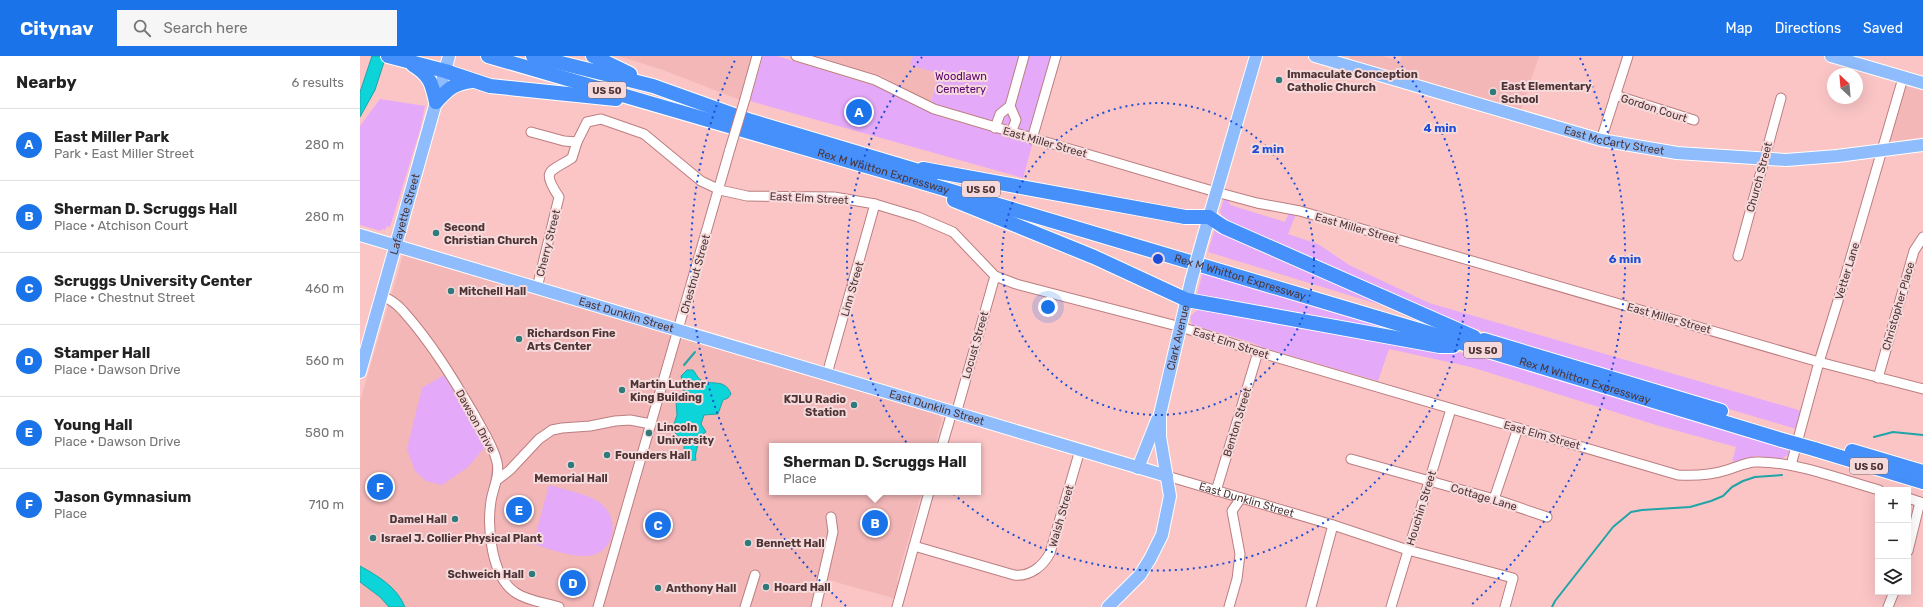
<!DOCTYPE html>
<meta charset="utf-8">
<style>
body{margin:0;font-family:Rubik,sans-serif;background:#f6f6f6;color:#222}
.controls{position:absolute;right:12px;bottom:12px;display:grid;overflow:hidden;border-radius:0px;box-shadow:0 4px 16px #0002}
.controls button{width:36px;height:36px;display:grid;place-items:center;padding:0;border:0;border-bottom:1px solid #e0e0e0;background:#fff;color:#222;font:20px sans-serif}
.compass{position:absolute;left:1467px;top:12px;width:36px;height:36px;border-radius:50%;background:#fff;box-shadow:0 4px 16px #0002;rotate:334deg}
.you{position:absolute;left:688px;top:251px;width:14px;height:14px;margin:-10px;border:3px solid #fff;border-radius:50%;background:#1a73e8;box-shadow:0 0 0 6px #1a73e833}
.badge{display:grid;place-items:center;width:26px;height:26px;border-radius:50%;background:#1a73e8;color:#fff;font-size:13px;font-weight:700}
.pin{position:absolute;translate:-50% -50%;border:2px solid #fff;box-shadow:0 1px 4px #0006}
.popup{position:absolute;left:409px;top:387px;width:212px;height:52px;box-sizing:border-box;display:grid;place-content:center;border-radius:0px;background:#fff;filter:drop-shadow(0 1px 3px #0005);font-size:13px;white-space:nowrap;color:#767676}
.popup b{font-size:15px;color:#222}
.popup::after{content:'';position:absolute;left:50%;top:100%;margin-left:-8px;border:8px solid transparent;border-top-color:#fff}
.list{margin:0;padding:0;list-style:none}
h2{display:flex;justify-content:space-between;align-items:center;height:52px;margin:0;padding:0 16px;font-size:17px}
h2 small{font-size:13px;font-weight:400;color:#767676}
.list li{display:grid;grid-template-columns:26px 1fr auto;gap:12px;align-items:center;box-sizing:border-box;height:72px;padding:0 16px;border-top:1px solid #e0e0e0}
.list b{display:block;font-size:15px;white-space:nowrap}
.list p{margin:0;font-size:13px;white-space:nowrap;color:#767676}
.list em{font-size:13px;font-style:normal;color:#767676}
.icon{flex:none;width:22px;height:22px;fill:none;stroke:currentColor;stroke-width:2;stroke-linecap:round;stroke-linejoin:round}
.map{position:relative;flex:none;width:1563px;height:551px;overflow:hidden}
header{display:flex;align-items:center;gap:24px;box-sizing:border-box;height:56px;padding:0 20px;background:#1a73e8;color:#fff}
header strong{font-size:19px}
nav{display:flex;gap:22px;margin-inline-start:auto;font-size:14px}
.search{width:280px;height:36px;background:#f6f6f6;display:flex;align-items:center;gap:10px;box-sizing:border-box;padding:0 14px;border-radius:0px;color:#767676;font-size:15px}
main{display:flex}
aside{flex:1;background:#fff}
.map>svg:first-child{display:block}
</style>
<header>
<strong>Citynav</strong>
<div class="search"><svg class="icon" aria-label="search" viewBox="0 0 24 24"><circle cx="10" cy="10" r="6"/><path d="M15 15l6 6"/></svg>Search here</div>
<nav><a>Map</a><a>Directions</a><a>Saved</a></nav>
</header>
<main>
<aside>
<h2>Nearby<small>6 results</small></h2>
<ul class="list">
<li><span class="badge">A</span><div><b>East Miller Park</b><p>Park · East Miller Street</p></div><em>280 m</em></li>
<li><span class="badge">B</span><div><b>Sherman D. Scruggs Hall</b><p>Place · Atchison Court</p></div><em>280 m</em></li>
<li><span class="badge">C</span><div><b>Scruggs University Center</b><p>Place · Chestnut Street</p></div><em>460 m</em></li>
<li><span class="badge">D</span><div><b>Stamper Hall</b><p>Place · Dawson Drive</p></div><em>560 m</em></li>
<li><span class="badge">E</span><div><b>Young Hall</b><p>Place · Dawson Drive</p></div><em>580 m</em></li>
<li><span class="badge">F</span><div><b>Jason Gymnasium</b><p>Place</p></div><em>710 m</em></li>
</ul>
</aside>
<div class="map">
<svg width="1563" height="551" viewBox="0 0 1563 551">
<rect width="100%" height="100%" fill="#fbc5c6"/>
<!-- built -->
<g fill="#f3b7b8">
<path d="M258 0H394L380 44 303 14Z"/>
<path d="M453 0H553L551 9 578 16 571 47 522 20Z"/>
<path d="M989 0H1022L1040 5 1042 0H1179L1161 55 1036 16 991 5Z"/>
<path d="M1544 30 1563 34V81L1537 85 1530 84V81Z"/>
<path d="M43 199 579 359 582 364 575 390H412V436H562L537 523 539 537 537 543 461 522 454 551H0V345Z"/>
</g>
<!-- green -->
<g fill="#e4a9f8">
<path d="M403 0H417L519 31 584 62 673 86 663 122 390 45Z"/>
<path d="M553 0H693L670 76 571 47 578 17 550 9Z"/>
<path d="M20 43 65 50 60 74 30 171 27 170 25 174 22 173 21 175 0 169V70Z"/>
<path d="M864 143H868L870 149 925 166 929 157 936 158 928 178 958 188 989 209 1069 247 1442 355 1436 373 1242 315 1170 292 1108 270 1062 251 864 165 860 155Z"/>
<path d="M855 173 1031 252 848 196Z"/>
<path d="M843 215 1060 279 837 239Z"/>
<path d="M839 252 1066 289 1123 302 1431 391 1428 399 1421 403 1397 400 1372 406 1376 391 1296 369 1111 311 1029 293 1018 325 904 292 890 286 832 269 830 261Z"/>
<path d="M84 319 125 391 108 411 82 429 66 425 55 415 47 393 62 332Z"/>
<path d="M189 429C205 434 225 437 239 446 261 461 256 498 227 500 210 501 190 493 173 488Z"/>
</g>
<!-- water -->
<g fill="#0cd4d8" stroke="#20a4a7">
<path d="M12 0H26L15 34 0 61V36Z"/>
<path d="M327 314H333C336 317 337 322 341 324 352 330 365 322 371 338L368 342 363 344 358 358 344 359 341 368 346 376 343 378 341 383 337 385C339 392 334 397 336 404 320 406 326 393 323 384L315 377 313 371 317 359 316 345 324 334 321 320Z"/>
<path d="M0 510C18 520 37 531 45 551H29L20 541 0 526Z"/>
</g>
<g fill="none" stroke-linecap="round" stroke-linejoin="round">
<!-- stream -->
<g stroke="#20a4a7" stroke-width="2">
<path d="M324 309 335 296"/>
<path d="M1514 381 1533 376 1563 379"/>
<path d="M1192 551 1195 545 1253 471 1271 456 1282 454 1330 451 1351 445 1363 440 1372 431 1383 425 1395 421 1422 419"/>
</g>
<defs>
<g id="minor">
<path d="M436 0 515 24 574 53 856 136 897 147 940 155 1459 306 1563 333"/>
<path d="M1255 39 1334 64"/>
<path d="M385 43 397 0"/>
<path d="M650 50 656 64 651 77"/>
<path d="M635 72 640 58 650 50 664 0"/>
<path d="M171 76 204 85 217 86 227 66 241 63 284 78 341 125 360 134 387 140 474 141 515 148 558 161 593 176 635 220 656 228 821 271 898 296 1318 419C1335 420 1351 419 1367 414 1377 411 1386 406 1396 406 1434 405 1483 424 1519 434"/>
<path d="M672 83 696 0"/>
<path d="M1241 84 1268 0"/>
<path d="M1378 200 1421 42"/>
<path d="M177 232 199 141C180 113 191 116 212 102L217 86"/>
<path d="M21 240C30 243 37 248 43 255 71 286 94 324 115 360 123 375 133 389 137 406 140 420 133 432 131 445 127 472 131 521 156 537 168 545 186 547 199 551"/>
<path d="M467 318 515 148"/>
<path d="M1518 322 1554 195 1563 181"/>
<path d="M596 358 635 220"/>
<path d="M582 390 592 356"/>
<path d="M991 403 1134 443 1187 461"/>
<path d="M1431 409 1459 306 1481 235 1543 22"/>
<path id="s1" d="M807 420 973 469 1048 494 1153 522 1145 551"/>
<path d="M137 424 150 414 179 383 192 374 202 372 230 370 255 365 270 364 291 368"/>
<path d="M856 435 898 296"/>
<path d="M1548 442 1563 447"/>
<path d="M1134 443 1158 372"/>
<path d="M554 490 654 519C670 521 683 510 690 497L720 394"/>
<path d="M1548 495 1560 446"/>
<path d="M238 551 370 93"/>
<path d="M385 551 395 519"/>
<path d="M456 551 473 476 471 461"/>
<path d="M537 551 569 436"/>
<path d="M869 551 877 523 880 498 872 455 881 442"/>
<path d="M951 551 973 469"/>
<path d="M1031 551 1091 353"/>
<path d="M1528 551 1534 536"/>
</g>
<g id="major">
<path id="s2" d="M955 0 1241 84 1317 97 1426 104 1477 100 1563 89"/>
<path d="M1471 0 1563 27"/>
<path id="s3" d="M0 179 807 420"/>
<path d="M843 182 896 0"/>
<path id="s4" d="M0 316 89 0"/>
<path d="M778 412 797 364"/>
<path id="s5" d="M748 551 780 519 790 503 802 479 810 440 800 381V358L831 225"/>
</g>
<g id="highway">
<path d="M28 0 85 15 130 30 256 43"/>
<path id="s6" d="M128 0 561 126 1069 277 1422 384"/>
<path d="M173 0 293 30 391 65 572 119"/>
<path d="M233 0 270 18"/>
<path d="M53 9C70 19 72 28 76 46"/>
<path d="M76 46C88 33 94 27 112 25"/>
<path d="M563 113 825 161H849L864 171 1114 281"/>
<path d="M594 144 734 201 827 244 1080 290H1093"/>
<path d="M1124 284 1361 355"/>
<path d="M1454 393 1563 426"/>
<path d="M1492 395 1563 416"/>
</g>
</defs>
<!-- minor casing -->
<use href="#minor" stroke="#bc7e80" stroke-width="11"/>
<!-- major casing -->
<use href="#major" stroke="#fff" stroke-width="14"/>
<!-- highway casing -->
<use href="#highway" stroke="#fff" stroke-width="16"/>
<!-- minor -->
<use href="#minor" stroke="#fff" stroke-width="9"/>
<!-- major -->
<use href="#major" stroke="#8fbcfc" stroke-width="12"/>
<!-- highway -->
<use href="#highway" stroke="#4590fa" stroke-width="14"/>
<defs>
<path id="minor-bridge" d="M370 93 385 43"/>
<path id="major-bridge" d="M831 225 843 182"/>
<path id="highway-bridge" d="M1422 384 1454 393"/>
</defs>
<!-- minor-bridge casing -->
<use href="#minor-bridge" stroke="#bc7e80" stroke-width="11" stroke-linecap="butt"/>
<!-- major-bridge casing -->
<use href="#major-bridge" stroke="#fff" stroke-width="14" stroke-linecap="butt"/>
<!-- highway-bridge casing -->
<use href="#highway-bridge" stroke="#fff" stroke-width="16" stroke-linecap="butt"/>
<!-- minor-bridge -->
<use href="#minor-bridge" stroke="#fff" stroke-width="9"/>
<!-- major-bridge -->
<use href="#major-bridge" stroke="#8fbcfc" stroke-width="12"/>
<!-- highway-bridge -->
<use href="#highway-bridge" stroke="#4590fa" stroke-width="14"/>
</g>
<!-- distance rings -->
<g fill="none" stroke="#1d4ed8" stroke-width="2" stroke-dasharray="2 4">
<circle cx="798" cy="203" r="156"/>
<path d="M1034 1A311 311 0 1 1 562 1"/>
<path d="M486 550A467 467 0 0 1 376 2M1220 2A467 467 0 0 1 1110 550"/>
</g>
<!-- markers -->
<g fill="#307a7b" stroke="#f6dadb" stroke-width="1.5">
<circle cx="919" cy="24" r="4"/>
<circle cx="1133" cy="36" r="4"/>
<circle cx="76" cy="177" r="4"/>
<circle cx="91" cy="235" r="4"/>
<circle cx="159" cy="283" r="4"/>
<circle cx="262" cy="334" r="4"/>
<circle cx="494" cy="349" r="4"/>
<circle cx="289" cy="377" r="4"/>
<circle cx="247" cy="399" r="4"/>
<circle cx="211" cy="409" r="4"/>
<circle cx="95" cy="463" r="4"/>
<circle cx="13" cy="482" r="4"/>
<circle cx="388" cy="487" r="4"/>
<circle cx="172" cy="518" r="4"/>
<circle cx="406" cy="531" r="4"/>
<circle cx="298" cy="532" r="4"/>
</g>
<g text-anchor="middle" stroke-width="4" stroke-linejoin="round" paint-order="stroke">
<!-- shield labels -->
<g fill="#f6dadb" stroke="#806667" stroke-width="1">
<rect x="228" y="26" width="38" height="16" rx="3"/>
<rect x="602" y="125" width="38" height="16" rx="3"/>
<rect x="1104" y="286" width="38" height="16" rx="3"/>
<rect x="1490" y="402" width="38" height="16" rx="3"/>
</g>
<g font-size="10" font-weight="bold" fill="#4e3435">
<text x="247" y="38">US 50</text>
<text x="621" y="137">US 50</text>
<text x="1123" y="298">US 50</text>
<text x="1509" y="414">US 50</text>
</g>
<!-- poi labels -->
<g font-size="11" font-weight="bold" fill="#4e3435" stroke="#f6dadb" text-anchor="start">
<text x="927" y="22">Immaculate Conception<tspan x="927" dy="13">Catholic Church</tspan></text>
<text x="1141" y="34">East Elementary<tspan x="1141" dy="13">School</tspan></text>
<text x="84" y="175">Second<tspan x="84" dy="13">Christian Church</tspan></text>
<text x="99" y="239">Mitchell Hall</text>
<text x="167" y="281">Richardson Fine<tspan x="167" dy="13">Arts Center</tspan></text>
<text x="270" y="332">Martin Luther<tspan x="270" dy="13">King Building</tspan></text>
<text x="486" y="347" text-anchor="end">KJLU Radio<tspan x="486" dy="13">Station</tspan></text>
<text x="297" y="375">Lincoln<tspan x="297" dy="13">University</tspan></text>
<text x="255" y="403">Founders Hall</text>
<text x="211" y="426" text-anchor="middle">Memorial Hall</text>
<text x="87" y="467" text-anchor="end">Damel Hall</text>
<text x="21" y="486">Israel J. Collier Physical Plant</text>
<text x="396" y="491">Bennett Hall</text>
<text x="164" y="522" text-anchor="end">Schweich Hall</text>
<text x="414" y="535">Hoard Hall</text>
<text x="306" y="536">Anthony Hall</text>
</g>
<!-- park labels -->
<g font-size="11" fill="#58036e" stroke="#f6dadb">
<text x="601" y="24">Woodlawn<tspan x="601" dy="13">Cemetery</tspan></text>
</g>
<!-- street labels -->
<g font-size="11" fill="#4e3435" stroke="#f6dadb">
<text transform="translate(1294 52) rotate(18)" y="4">Gordon Court</text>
<text dy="4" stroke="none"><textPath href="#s2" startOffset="311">East McCarty Street</textPath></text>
<text transform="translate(685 86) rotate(16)" y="4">East Miller Street</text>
<text dy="4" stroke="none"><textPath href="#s6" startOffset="412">Rex M Whitton Expressway</textPath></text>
<text transform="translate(1399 121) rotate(-75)" y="4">Church Street</text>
<text transform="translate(449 142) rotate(3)" y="4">East Elm Street</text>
<text dy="4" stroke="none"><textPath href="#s4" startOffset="164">Lafayette Street</textPath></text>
<text transform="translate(997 172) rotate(16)" y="4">East Miller Street</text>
<text transform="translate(188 187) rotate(-76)" y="4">Cherry Street</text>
<text transform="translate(1487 215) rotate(-73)" y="4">Vetter Lane</text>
<text transform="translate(335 218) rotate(-74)" y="4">Chestnut Street</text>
<text dy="4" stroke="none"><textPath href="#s6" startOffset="784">Rex M Whitton Expressway</textPath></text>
<text transform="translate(492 233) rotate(-74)" y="4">Linn Street</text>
<text transform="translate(1538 250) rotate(-74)" y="4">Christopher Place</text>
<text dy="4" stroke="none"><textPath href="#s3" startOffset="278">East Dunklin Street</textPath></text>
<text transform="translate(1309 262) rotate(16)" y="4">East Miller Street</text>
<text dy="4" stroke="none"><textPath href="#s5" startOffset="292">Clark Avenue</textPath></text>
<text transform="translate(871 287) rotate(18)" y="4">East Elm Street</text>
<text transform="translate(615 289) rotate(-74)" y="4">Locust Street</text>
<text dy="4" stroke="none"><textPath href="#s6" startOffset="1144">Rex M Whitton Expressway</textPath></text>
<text dy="4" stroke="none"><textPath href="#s3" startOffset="602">East Dunklin Street</textPath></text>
<text transform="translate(116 365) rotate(61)" y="4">Dawson Drive</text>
<text transform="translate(877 366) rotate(-73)" y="4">Benton Street</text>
<text transform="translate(1182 379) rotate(16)" y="4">East Elm Street</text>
<text transform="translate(1124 441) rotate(17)" y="4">Cottage Lane</text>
<text dy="4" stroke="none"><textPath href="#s1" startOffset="83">East Dunklin Street</textPath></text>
<text transform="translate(1061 452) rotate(-73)" y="4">Houchin Street</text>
<text transform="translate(701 460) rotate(-74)" y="4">Walsh Street</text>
</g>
</g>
<circle cx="798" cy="203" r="6" fill="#1d4ed8" stroke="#f6dadb" stroke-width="2"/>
<g font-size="12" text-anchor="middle" font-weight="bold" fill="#1d4ed8" stroke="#f6dadb" stroke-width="4" stroke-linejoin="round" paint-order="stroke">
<text x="1080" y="76">4 min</text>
<text x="908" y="97">2 min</text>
<text x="1265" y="207">6 min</text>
</g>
</svg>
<div class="controls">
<button>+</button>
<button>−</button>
<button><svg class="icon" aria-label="layers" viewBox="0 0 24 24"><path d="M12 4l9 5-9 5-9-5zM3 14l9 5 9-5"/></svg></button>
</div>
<svg class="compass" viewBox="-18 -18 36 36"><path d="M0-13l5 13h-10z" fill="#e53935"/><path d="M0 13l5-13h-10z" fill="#767676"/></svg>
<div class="you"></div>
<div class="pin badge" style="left:499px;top:56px">A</div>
<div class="pin badge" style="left:515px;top:467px">B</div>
<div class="popup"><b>Sherman D. Scruggs Hall</b>Place</div>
<div class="pin badge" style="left:298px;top:469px">C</div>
<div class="pin badge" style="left:213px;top:527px">D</div>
<div class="pin badge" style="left:159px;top:454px">E</div>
<div class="pin badge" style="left:20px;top:431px">F</div>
</div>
</main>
